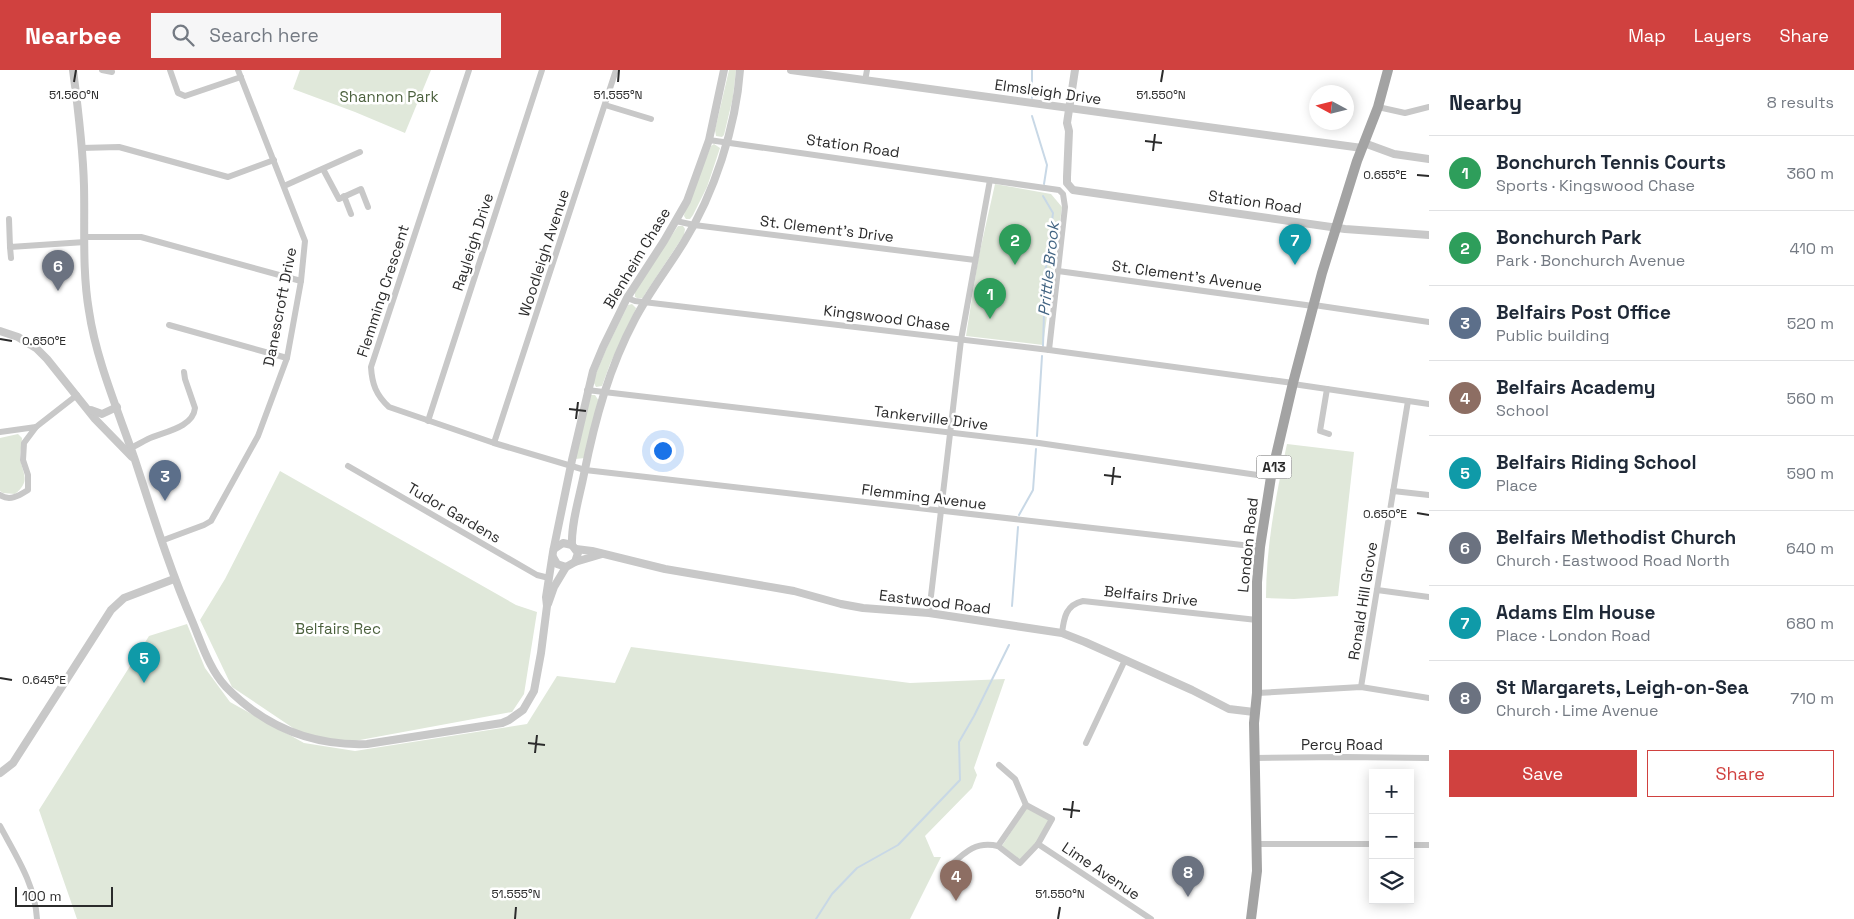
<!DOCTYPE html>
<meta charset="utf-8">
<style>
body{margin:0;font-family:"Space Grotesk",sans-serif;background:#f6f6f7;color:#1f2937}
.controls{position:absolute;right:15px;bottom:15px;display:grid;overflow:hidden;border-radius:0px;box-shadow:0 2px 12px #0003}
.controls button{width:45px;height:45px;display:grid;place-items:center;padding:0;border:0;border-bottom:1px solid #e0e1e3;background:#fff;color:#1f2937;font:25px sans-serif}
.compass{position:absolute;left:1309px;top:15px;width:45px;height:45px;border-radius:50%;background:#fff;box-shadow:0 2px 12px #0003;rotate:277deg}
.scale{position:absolute;left:15px;bottom:12px;width:98px;box-sizing:border-box;padding-left:5px;border:2px solid #2b2b2b;border-top:0;font-size:14px;line-height:18px;white-space:nowrap;color:#2b2b2b;-webkit-text-stroke:4px #fff;paint-order:stroke}
.you{position:absolute;left:662px;top:380px;width:18px;height:18px;margin:-12px;border:4px solid #fff;border-radius:50%;background:#1a73e8;box-shadow:0 0 0 8px #1a73e833}
.badge{display:grid;place-items:center;width:32px;height:32px;border-radius:50%;background:#d0413f;color:#fff;font-size:16px;font-weight:700}
.pin{position:absolute;translate:-50% -41px;filter:drop-shadow(0 1px 2px #0008)}
.pin::after{content:'';position:absolute;top:26px;width:18px;height:15px;background:inherit;clip-path:polygon(0 0,100% 0,50% 100%)}
.list{margin:0;padding:0;list-style:none}
h2{display:flex;justify-content:space-between;align-items:center;height:65px;margin:0;padding:0 20px;font-size:21px}
h2 small{font-size:16px;font-weight:400;color:#747a83}
.list li{display:grid;grid-template-columns:32px 1fr auto;gap:15px;align-items:center;box-sizing:border-box;height:75px;padding:0 20px;border-top:1px solid #e0e1e3}
.list b{display:block;font-size:19px;white-space:nowrap}
.list p{margin:0;font-size:16px;white-space:nowrap;color:#747a83}
.list em{font-size:16px;font-style:normal;color:#747a83}
.actions{display:flex;gap:10px;padding:15px 20px}
.actions a{flex:1;padding:11px 0;border:1px solid #d0413f;border-radius:0px;text-align:center;font-size:18px;color:#d0413f}
.actions .main{background:#d0413f;color:#fff}
.icon{flex:none;width:28px;height:28px;fill:none;stroke:currentColor;stroke-width:2;stroke-linecap:round;stroke-linejoin:round}
.map{position:relative;flex:none;width:1429px;height:849px;overflow:hidden}
header{display:flex;align-items:center;gap:30px;box-sizing:border-box;height:70px;padding:0 25px;background:#d0413f;color:#fff}
header strong{font-size:24px}
nav{display:flex;gap:28px;margin-inline-start:auto;font-size:18px}
.search{width:350px;height:45px;background:#f6f6f7;display:flex;align-items:center;gap:12px;box-sizing:border-box;padding:0 18px;border-radius:0px;color:#747a83;font-size:19px}
main{display:flex}
aside{flex:1;background:#fff}
.map>svg:first-child{display:block}
</style>
<header>
<strong>Nearbee</strong>
<div class="search"><svg class="icon" aria-label="search" viewBox="0 0 24 24"><circle cx="10" cy="10" r="6"/><path d="M15 15l6 6"/></svg>Search here</div>
<nav><a>Map</a><a>Layers</a><a>Share</a></nav>
</header>
<main>
<div class="map">
<svg width="1429" height="849" viewBox="0 0 1429 849">
<rect width="100%" height="100%" fill="#fff"/>
<!-- green -->
<g fill="#e0e8da">
<path d="M300 0H431L405 63 355 42 293 19Z"/>
<path d="M729 0H736L733 27 724 65 722 67 716 66 715 60Z"/>
<path d="M714 74 720 78 707 117 693 145 690 149H686L684 146 685 140 711 76Z"/>
<path d="M995 114 1051 124 1062 137 1043 275 966 266 978 190Z"/>
<path d="M678 156H683L685 159 684 165 645 224 643 228H637L635 227V220Z"/>
<path d="M632 234 636 238 635 241 610 294 602 316 596 317 593 311 607 277 628 235Z"/>
<path d="M591 325H595L599 331 585 388 575 389Z"/>
<path d="M18 364 22 368C22 374 20 382 20 388 23 405 31 411 15 424L3 423 0 421V368Z"/>
<path d="M1287 374 1354 382 1338 526 1294 529 1266 528C1266 476 1276 425 1287 374Z"/>
<path d="M280 401 516 535 537 542 524 624 512 642 349 672 302 664 232 617 200 550 225 509Z"/>
<path d="M187 554 205 598 230 632 304 673 355 681 527 654 557 606 615 613 631 577 910 613 1005 609 974 698 977 705 972 718 925 766 934 787H941L910 849H77L39 740 149 566Z"/>
<path d="M1027 737 1049 750 1036 773 1020 790 1002 776Z"/>
</g>
<g fill="none" stroke-linecap="round" stroke-linejoin="round">
<!-- stream -->
<g stroke="#c8d8e6" stroke-width="2">
<path d="M1032 0V28"/>
<path d="M1032 46 1047 95 1044 114"/>
<path d="M1043 126 1053 143 1042 227 1044 244 1043 276"/>
<path d="M1037 366 1042 286"/>
<path d="M1019 445 1033 420 1036 379"/>
<path d="M1012 536 1018 457"/>
<path d="M816 849 832 824 857 798 898 775 960 710 959 672 974 646 1009 575"/>
</g>
<!-- minor -->
<g stroke="#c8c8c8" stroke-width="6">
<path d="M102 0 112 2"/>
<path d="M170 0 178 23 185 26 241 7"/>
<path d="M469 0 371 297C372 314 376 325 389 337L494 373 585 400 1260 477"/>
<path d="M865 11 867 0"/>
<path d="M605 35 651 49"/>
<path d="M1378 37 1405 43 1429 37"/>
<path d="M709 70 1059 120 1063 124 1065 137 1049 280"/>
<path d="M81 78 119 77 228 107 274 90"/>
<path d="M323 99 339 129 361 119 368 137"/>
<path d="M284 116 360 82"/>
<path d="M344 126 351 144"/>
<path d="M9 149 10 177 85 172"/>
<path d="M676 151 694 155 975 190"/>
<path d="M85 167H141L301 211"/>
<path d="M10 177 11 188"/>
<path d="M1058 201 1313 236"/>
<path d="M627 228 635 231 1049 280 1293 313"/>
<path d="M1314 235 1429 252"/>
<path d="M169 255 287 288"/>
<path d="M1293 314 1429 334"/>
<path d="M1327 319 1320 361 1329 364"/>
<path d="M587 320 1039 373 1271 407"/>
<path d="M428 351 542 0"/>
<path d="M0 362 36 357"/>
<path d="M494 373 616 0"/>
<path d="M131 378C137 375 142 372 148 369 163 362 193 358 195 338L185 309 184 302"/>
<path d="M348 396 537 505 549 508"/>
<path d="M1393 421 1429 425"/>
<path d="M0 425C10 432 20 425 28 420V405L23 390 24 373 36 357 77 325"/>
<path d="M161 471 204 455 211 451 258 366 287 288 301 211 305 171 238 0"/>
<path d="M1377 520 1429 527"/>
<path d="M929 543 961 270 990 110"/>
<path d="M1062 563C1064 547 1066 535 1083 531L1257 550"/>
<path d="M1361 617 1408 331"/>
<path d="M1257 623 1361 617 1429 628"/>
<path d="M1086 673 1125 590"/>
<path d="M1254 688 1344 687 1429 688"/>
<path d="M999 695 1015 709 1026 735"/>
<path d="M1026 735 1052 749 1038 774 1020 793 998 776Z"/>
<path d="M0 756C16 786 35 814 37 849"/>
<path d="M1038 774 1151 849"/>
<path d="M1256 774H1373"/>
<path d="M1410 775H1429"/>
<path d="M951 795C966 781 977 771 998 776"/>
</g>
<!-- tertiary -->
<g stroke="#c8c8c8" stroke-width="8">
<path d="M73 0C78 38 83 77 84 116 85 157 82 200 89 241 96 290 119 343 135 390 153 445 170 500 193 553 202 575 210 600 226 617 265 657 311 676 367 674L502 653 509 650 523 640 534 621 541 583 547 536 546 527 553 482 572 390 593 301 603 277 627 228 664 171 687 131 709 70 724 0"/>
<path d="M791 0 1362 78"/>
<path d="M1075 0 1067 53 1069 61 1067 107V113L1073 120 1345 159 1429 165"/>
<path d="M1364 73 1394 84 1429 89"/>
<path d="M0 261 18 267 36 278 47 289 95 349 132 387"/>
<path d="M91 340 102 344 117 337"/>
<path d="M572 475C571 453 580 425 584 404 595 349 609 298 635 249 649 222 668 198 684 172 714 124 736 57 740 0"/>
<path d="M554 479 563 473 572 475 578 483 575 492"/>
<path d="M576 479 592 481 665 499 794 521 841 534 863 538 929 543 1062 563 1085 572 1192 620 1229 639 1254 642"/>
<path d="M553 487 557 494 566 497 575 492 602 484"/>
<path d="M548 534 554 517 566 497"/>
<path d="M0 703 13 693 111 540 124 528 174 509"/>
</g>
<!-- primary -->
<path stroke="#a3a3a3" stroke-width="10" d="M1251 849 1257 801 1254 653 1257 623V512L1260 477 1271 407 1293 313 1322 203 1357 91 1378 37 1388 0"/>
</g>
<!-- ticks -->
<path fill="none" stroke="#2b2b2b" stroke-width="2" d="M74 12 76 0M618 12 619 0M1161 12 1163 0M1145 71 1162 73M1153 81 1155 64M1417 105 1429 106M0 269 12 271M569 339 586 341M576 349 578 332M1104 405 1121 407M1112 415 1114 397M1417 443 1429 445M0 608 12 610M528 673 545 675M535 683 537 665M1063 739 1080 741M1071 748 1073 731M515 849 516 837M1058 849 1060 837"/>
<g text-anchor="middle" stroke-width="5" stroke-linejoin="round" paint-order="stroke">
<!-- shield labels -->
<rect fill="#fff" stroke="#6b6b6b" stroke-width="1" x="1256.5" y="385.5" width="35" height="23" rx="4"/>
<g font-size="14" font-weight="bold" fill="#2b2b2b">
<text x="1274" y="402">A13</text>
</g>
<!-- street labels -->
<g font-size="15" fill="#2b2b2b" stroke="#fff">
<text transform="translate(1048 22) rotate(8)" y="5">Elmsleigh Drive</text>
<text transform="translate(853 76) rotate(8)" y="5">Station Road</text>
<text transform="translate(1255 132) rotate(8)" y="5">Station Road</text>
<text transform="translate(827 159) rotate(7)" y="5">St. Clement's Drive</text>
<text transform="translate(473 172) rotate(-72)" y="5">Rayleigh Drive</text>
<text transform="translate(544 183) rotate(-72)" y="5">Woodleigh Avenue</text>
<text transform="translate(637 188) rotate(-59)" y="5">Blenheim Chase</text>
<text transform="translate(1187 206) rotate(8)" y="5">St. Clement's Avenue</text>
<text transform="translate(383 221) rotate(-72)" y="5">Flemming Crescent</text>
<text transform="translate(280 237) rotate(-79)" y="5">Danescroft Drive</text>
<text transform="translate(887 248) rotate(7)" y="5">Kingswood Chase</text>
<text transform="translate(931 348) rotate(7)" y="5">Tankerville Drive</text>
<text transform="translate(924 427) rotate(7)" y="5">Flemming Avenue</text>
<text transform="translate(454 443) rotate(30)" y="5">Tudor Gardens</text>
<text transform="translate(1248 475) rotate(-84)" y="5">London Road</text>
<text transform="translate(1151 526) rotate(6)" y="5">Belfairs Drive</text>
<text transform="translate(1363 531) rotate(-81)" y="5">Ronald Hill Grove</text>
<text transform="translate(935 532) rotate(7)" y="5">Eastwood Road</text>
<text x="1342" y="680">Percy Road</text>
<text transform="translate(1101 801) rotate(34)" y="5">Lime Avenue</text>
</g>
<!-- park labels -->
<g font-size="15" fill="#4c613e" stroke="#fff">
<text x="389" y="32">Shannon Park</text>
<text x="338" y="564">Belfairs Rec</text>
</g>
<!-- water labels -->
<g font-size="16" font-style="italic" fill="#436583" stroke="#fff">
<text transform="translate(1048 199) rotate(-84)" y="6">Prittle Brook</text>
</g>
</g>
<g font-size="12" text-anchor="middle" fill="#2b2b2b" stroke="#fff" stroke-width="5" stroke-linejoin="round" paint-order="stroke">
<text x="74" y="29">51.560°N</text>
<text x="618" y="29">51.555°N</text>
<text x="1161" y="29">51.550°N</text>
<text x="1385" y="109">0.655°E</text>
<text x="44" y="275">0.650°E</text>
<text x="1385" y="448">0.650°E</text>
<text x="44" y="614">0.645°E</text>
<text x="516" y="828">51.555°N</text>
<text x="1060" y="828">51.550°N</text>
</g>
</svg>
<div class="controls">
<button>+</button>
<button>−</button>
<button><svg class="icon" aria-label="layers" viewBox="0 0 24 24"><path d="M12 4l9 5-9 5-9-5zM3 14l9 5 9-5"/></svg></button>
</div>
<svg class="compass" viewBox="-18 -18 36 36"><path d="M0-13l5 13h-10z" fill="#e53935"/><path d="M0 13l5-13h-10z" fill="#747a83"/></svg>
<div class="scale">100 m</div>
<div class="you"></div>
<div class="pin badge" style="left:990px;top:249px;background:#2e9e5b">1</div>
<div class="pin badge" style="left:1015px;top:195px;background:#2e9e5b">2</div>
<div class="pin badge" style="left:165px;top:431px;background:#5c6f8a">3</div>
<div class="pin badge" style="left:956px;top:831px;background:#8d6e63">4</div>
<div class="pin badge" style="left:144px;top:613px;background:#0f9aa8">5</div>
<div class="pin badge" style="left:58px;top:221px;background:#6b7280">6</div>
<div class="pin badge" style="left:1295px;top:195px;background:#0f9aa8">7</div>
<div class="pin badge" style="left:1188px;top:827px;background:#6b7280">8</div>
</div>
<aside>
<h2>Nearby<small>8 results</small></h2>
<ul class="list">
<li><span class="badge" style="background:#2e9e5b">1</span><div><b>Bonchurch Tennis Courts</b><p>Sports · Kingswood Chase</p></div><em>360 m</em></li>
<li><span class="badge" style="background:#2e9e5b">2</span><div><b>Bonchurch Park</b><p>Park · Bonchurch Avenue</p></div><em>410 m</em></li>
<li><span class="badge" style="background:#5c6f8a">3</span><div><b>Belfairs Post Office</b><p>Public building</p></div><em>520 m</em></li>
<li><span class="badge" style="background:#8d6e63">4</span><div><b>Belfairs Academy</b><p>School</p></div><em>560 m</em></li>
<li><span class="badge" style="background:#0f9aa8">5</span><div><b>Belfairs Riding School</b><p>Place</p></div><em>590 m</em></li>
<li><span class="badge" style="background:#6b7280">6</span><div><b>Belfairs Methodist Church</b><p>Church · Eastwood Road North</p></div><em>640 m</em></li>
<li><span class="badge" style="background:#0f9aa8">7</span><div><b>Adams Elm House</b><p>Place · London Road</p></div><em>680 m</em></li>
<li><span class="badge" style="background:#6b7280">8</span><div><b>St Margarets, Leigh-on-Sea</b><p>Church · Lime Avenue</p></div><em>710 m</em></li>
</ul>
<div class="actions"><a class="main">Save</a><a>Share</a></div>
</aside>
</main>
